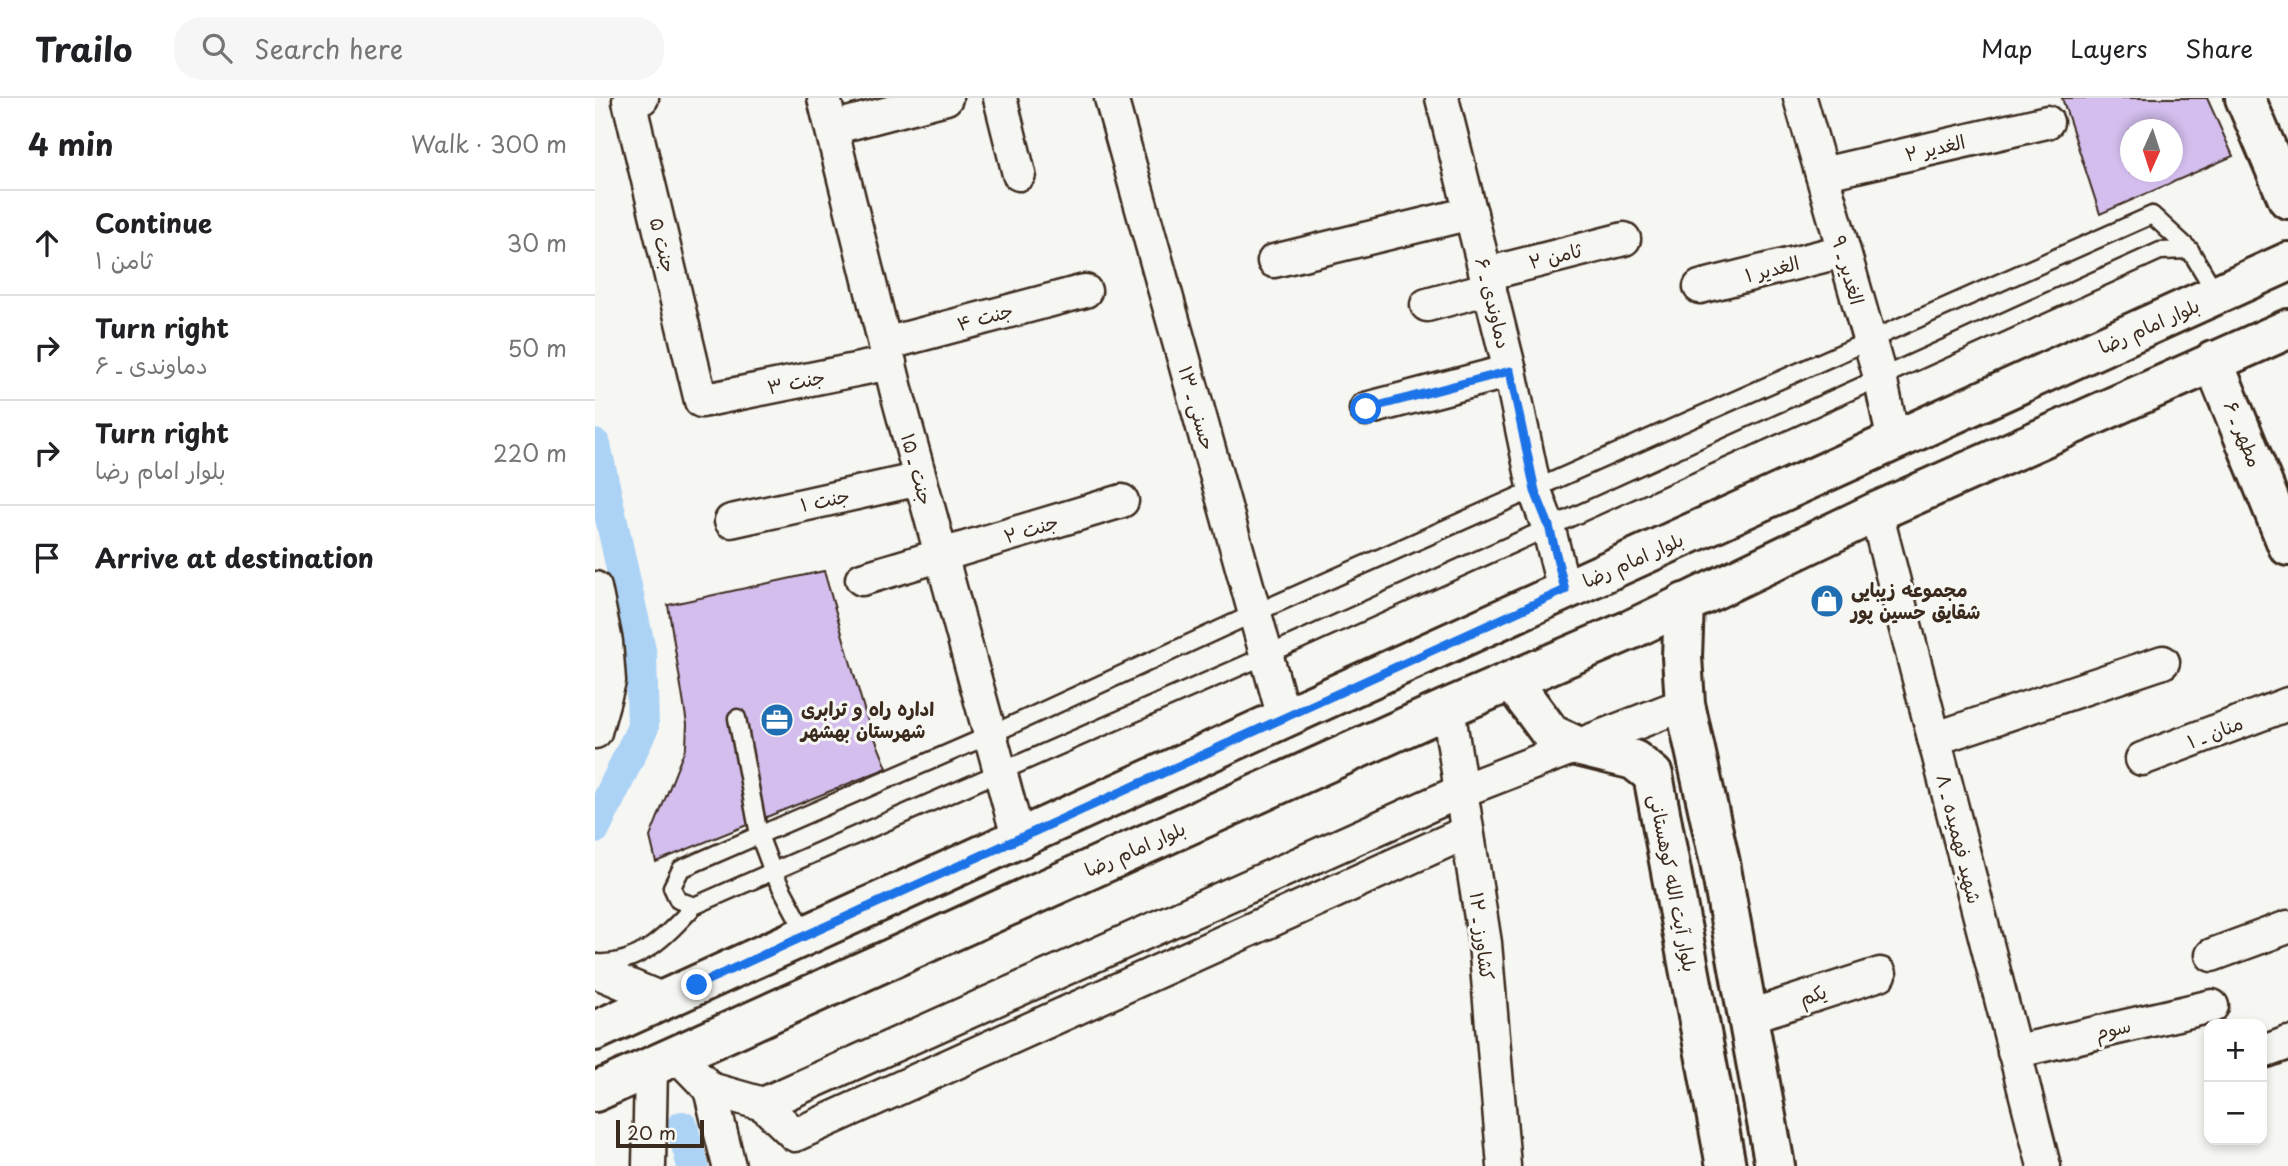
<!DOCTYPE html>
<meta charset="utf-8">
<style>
body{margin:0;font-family:"Playpen Sans","Playpen Sans Arabic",sans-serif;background:#f6f6f6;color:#202124}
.controls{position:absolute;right:21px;bottom:21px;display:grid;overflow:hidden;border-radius:14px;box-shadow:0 4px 10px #0003}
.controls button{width:63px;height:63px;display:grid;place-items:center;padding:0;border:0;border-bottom:2px solid #e0e0e0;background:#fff;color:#202124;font:35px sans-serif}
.compass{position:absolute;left:1525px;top:21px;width:63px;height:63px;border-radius:50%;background:#fff;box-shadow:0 4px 10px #0003;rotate:183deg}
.scale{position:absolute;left:21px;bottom:18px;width:88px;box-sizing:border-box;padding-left:7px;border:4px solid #3b2a1e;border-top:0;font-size:19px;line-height:24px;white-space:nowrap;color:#3b2a1e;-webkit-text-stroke:5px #f6f6f2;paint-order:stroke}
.stop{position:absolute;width:21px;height:21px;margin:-16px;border:5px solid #1a73e8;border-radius:50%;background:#fff}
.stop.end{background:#1a73e8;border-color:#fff;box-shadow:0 2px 7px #0008}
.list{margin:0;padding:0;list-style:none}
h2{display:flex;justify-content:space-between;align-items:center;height:91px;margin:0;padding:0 28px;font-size:30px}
h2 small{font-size:23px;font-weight:400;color:#757577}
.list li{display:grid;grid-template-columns:46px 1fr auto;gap:21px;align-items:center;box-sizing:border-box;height:105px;padding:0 28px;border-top:2px solid #e0e0e0}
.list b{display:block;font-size:26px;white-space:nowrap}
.list p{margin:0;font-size:23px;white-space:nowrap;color:#757577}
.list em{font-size:23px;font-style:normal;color:#757577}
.icon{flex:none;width:38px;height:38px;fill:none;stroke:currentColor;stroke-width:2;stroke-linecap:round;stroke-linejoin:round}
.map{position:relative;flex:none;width:1693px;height:1068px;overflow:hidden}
header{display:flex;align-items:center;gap:42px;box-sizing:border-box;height:98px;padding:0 35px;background:#fff;border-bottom:2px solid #e0e0e0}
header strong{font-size:33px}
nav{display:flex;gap:38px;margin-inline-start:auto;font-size:24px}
.search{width:490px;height:63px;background:#f6f6f6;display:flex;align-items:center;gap:18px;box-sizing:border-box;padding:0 24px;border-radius:28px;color:#757577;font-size:26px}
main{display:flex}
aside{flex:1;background:#fff}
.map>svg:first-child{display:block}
</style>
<header>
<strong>Trailo</strong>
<div class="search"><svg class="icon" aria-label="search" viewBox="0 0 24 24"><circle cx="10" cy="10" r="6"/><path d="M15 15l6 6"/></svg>Search here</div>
<nav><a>Map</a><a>Layers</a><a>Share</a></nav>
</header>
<main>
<aside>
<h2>4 min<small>Walk · 300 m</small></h2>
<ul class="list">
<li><svg class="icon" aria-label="ahead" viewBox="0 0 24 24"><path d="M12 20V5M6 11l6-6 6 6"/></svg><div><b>Continue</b><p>ثامن ۱</p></div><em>30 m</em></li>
<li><svg class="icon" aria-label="right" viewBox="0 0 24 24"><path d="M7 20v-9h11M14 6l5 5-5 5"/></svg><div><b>Turn right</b><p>دماوندی ـ ۶</p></div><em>50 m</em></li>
<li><svg class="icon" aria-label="right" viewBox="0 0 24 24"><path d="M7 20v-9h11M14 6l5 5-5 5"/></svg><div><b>Turn right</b><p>بلوار امام رضا</p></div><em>220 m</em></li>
<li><svg class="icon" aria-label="arrive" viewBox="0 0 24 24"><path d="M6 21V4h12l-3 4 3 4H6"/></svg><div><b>Arrive at destination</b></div></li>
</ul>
</aside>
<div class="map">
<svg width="1693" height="1068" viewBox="0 0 1693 1068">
<rect width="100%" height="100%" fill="#f6f6f2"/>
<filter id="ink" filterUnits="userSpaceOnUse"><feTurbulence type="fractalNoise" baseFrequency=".0143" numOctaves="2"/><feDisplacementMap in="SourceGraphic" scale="14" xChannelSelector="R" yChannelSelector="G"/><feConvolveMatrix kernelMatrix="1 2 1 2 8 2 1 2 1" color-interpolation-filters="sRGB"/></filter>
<g filter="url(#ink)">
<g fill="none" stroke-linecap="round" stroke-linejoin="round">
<!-- canal -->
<g stroke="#acd3f6" stroke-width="32">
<path d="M0 347 46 557 48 629 0 730"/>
<path d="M87 1029 98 1068"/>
</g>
</g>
<!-- building -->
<g fill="#d3beee" stroke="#3b2a1e" stroke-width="2" fill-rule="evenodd">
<path d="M1467 0H1612L1638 58 1505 116ZM1535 32H1577V74H1535Z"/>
<path d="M229 473 271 618 292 670 61 764 55 739 91 648 92 626 73 507Z"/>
</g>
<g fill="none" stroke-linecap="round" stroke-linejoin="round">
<defs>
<g id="service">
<path d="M142 620 164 737 178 774 211 836"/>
<path d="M99 808 83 802 77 789 86 771 395 637 660 515 1557 117 1595 152"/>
<path d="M1 865C44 868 72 837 99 808L672 557 1565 153 1595 152 1622 197"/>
</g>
<g id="minor">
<path d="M47 0 34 3 106 303 295 265"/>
<path d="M229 0 302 295 423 739"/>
<path d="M405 0 424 76"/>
<path d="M516 0 689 620"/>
<path d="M847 0 915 273 940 393 953 428 969 492"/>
<path d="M1205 0 1285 279 1299 344"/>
<path d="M237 30 351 0"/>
<path d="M1227 76 1452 24"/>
<path d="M679 163 876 115"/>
<path d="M891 176 1029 141"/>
<path d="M1105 189 1248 153"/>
<path d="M832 207 895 190"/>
<path d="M290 246 490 193"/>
<path d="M771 311 915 273"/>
<path d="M1281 414 1449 1068"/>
<path d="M136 423 325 381"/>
<path d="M267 481 527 403"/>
<path d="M0 490 11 544 14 583 0 634"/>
<path d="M853 610 890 845 909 1068"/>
<path d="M1339 641 1568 564"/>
<path d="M1547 661 1693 606"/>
<path d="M1617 857 1693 829"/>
<path d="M0 873 69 902"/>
<path d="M1152 919 1285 876"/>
<path d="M1671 953 1693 945"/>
<path d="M1419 954 1617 908"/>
<path d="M82 957 115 991 168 1006 866 693 1090 606"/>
<path d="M115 991 134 1068"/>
<path d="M168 1006 200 1037 872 734"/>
<path d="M54 1068 56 969"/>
</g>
<g id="tertiary">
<path d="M1650 0 1693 101"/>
<path d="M1618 263 1693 448"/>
<path d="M1089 505 1087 559 1090 606 1125 765 1180 1068"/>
<path d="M917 583 956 636 982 648 1039 662 1058 677 1131 1068"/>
</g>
<g id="primary">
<path d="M0 933 1693 164"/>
<path d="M0 994 853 610 1035 532 1281 414 1693 231"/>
</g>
</defs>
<!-- service casing -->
<use href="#service" stroke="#3b2a1e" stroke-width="21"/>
<!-- minor casing -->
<use href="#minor" stroke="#3b2a1e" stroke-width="37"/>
<!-- tertiary casing -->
<use href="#tertiary" stroke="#3b2a1e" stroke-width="44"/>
<!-- primary casing -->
<use href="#primary" stroke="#3b2a1e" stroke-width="44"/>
<!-- service -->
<use href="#service" stroke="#f6f6f2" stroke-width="16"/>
<!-- minor -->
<use href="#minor" stroke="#f6f6f2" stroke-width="32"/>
<!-- tertiary -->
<use href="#tertiary" stroke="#f6f6f2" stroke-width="38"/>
<!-- primary -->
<use href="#primary" stroke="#f6f6f2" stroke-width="38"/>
</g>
</g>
<g fill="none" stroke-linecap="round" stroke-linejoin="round" filter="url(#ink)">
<!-- route -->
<path stroke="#1a73e8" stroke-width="9" d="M102 887 970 492 954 428 940 393 915 273 771 311"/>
</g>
<!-- icons -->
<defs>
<symbol id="shop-disc" viewBox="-11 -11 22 22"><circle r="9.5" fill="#1f6fb2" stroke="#f6f6f2"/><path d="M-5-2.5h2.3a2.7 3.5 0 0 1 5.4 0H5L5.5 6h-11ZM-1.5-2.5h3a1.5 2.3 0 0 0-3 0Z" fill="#fff"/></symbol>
<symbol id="office-disc" viewBox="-11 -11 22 22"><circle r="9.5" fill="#1f6fb2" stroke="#f6f6f2"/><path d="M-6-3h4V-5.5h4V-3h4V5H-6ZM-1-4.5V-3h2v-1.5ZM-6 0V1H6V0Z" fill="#fff"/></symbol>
</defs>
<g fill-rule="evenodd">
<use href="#shop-disc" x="1213" y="484" width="38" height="38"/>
<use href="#office-disc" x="163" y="603" width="38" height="38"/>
</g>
<g text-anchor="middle" stroke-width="6" stroke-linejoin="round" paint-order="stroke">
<!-- street labels -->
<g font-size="19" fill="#3b2a1e" stroke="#f6f6f2">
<text transform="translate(1340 50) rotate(-13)" y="7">الغدیر ۲</text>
<text transform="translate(68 147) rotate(76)" y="7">جنت ۵</text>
<text transform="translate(960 158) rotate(-14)" y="7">ثامن ۲</text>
<text transform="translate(1177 171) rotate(-14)" y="7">الغدیر ۱</text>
<text transform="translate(1253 172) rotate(74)" y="7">الغدیر ـ ۹</text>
<text transform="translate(898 205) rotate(76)" y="7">دماوندی ـ ۶</text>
<text transform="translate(390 219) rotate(-15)" y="7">جنت ۴</text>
<text transform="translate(1554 228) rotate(-24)" y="7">بلوار امام رضا</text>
<text transform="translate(201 284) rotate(-11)" y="7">جنت ۳</text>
<text transform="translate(602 310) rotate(74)" y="7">حسنی ـ ۱۳</text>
<text transform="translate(1648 336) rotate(68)" y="7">مطهر ـ ۶</text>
<text transform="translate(322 371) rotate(75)" y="7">جنت ـ ۱۵</text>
<text transform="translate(230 402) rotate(-12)" y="7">جنت ۱</text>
<text transform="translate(436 431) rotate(-17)" y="7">جنت ۲</text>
<text transform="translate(1038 462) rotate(-24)" y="7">بلوار امام رضا</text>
<text transform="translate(1620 634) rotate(-21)" y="7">منان ـ ۱</text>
<text transform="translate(1364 741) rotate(76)" y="7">شهید فهمیده ـ ۸</text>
<text transform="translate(540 751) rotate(-24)" y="7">بلوار امام رضا</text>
<text transform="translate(1078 785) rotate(79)" y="7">بلوار آیت الله کوهستانی</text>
<text transform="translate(887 838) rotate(83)" y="7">کشاورز ـ ۱۲</text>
<text transform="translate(1218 897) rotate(-18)" y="7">یکم</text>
<text transform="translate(1518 931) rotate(-13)" y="7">سوم</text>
</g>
<!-- poi labels -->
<g font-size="19" font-weight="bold" fill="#3b2a1e" stroke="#f6f6f2" text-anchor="start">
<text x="1256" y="499">مجموعه زیبایی<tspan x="1256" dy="22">شقایق حسین پور</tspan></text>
<text x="206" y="618">اداره راه و ترابری<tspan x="206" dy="22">شهرستان بهشهر</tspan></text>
</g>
</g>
</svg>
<div class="controls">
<button>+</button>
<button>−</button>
</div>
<svg class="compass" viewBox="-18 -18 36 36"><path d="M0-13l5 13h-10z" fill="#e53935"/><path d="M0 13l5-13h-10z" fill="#757577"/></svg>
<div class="scale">20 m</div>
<div class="stop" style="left:771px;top:311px"></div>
<div class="stop end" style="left:102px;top:887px"></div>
</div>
</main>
